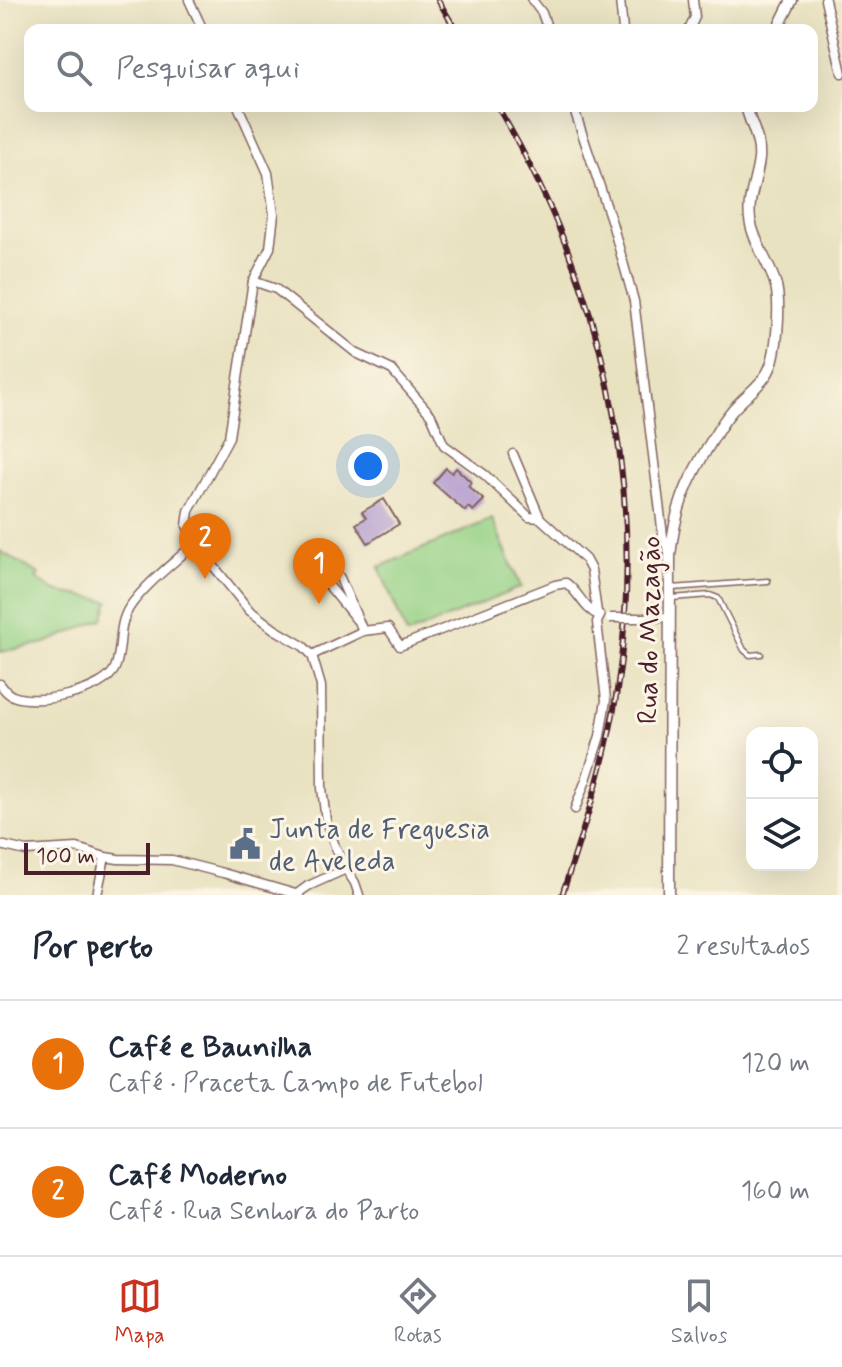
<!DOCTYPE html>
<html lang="pt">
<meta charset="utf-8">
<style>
body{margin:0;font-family:Mynerve,sans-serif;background:#f6f6f7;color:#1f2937}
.controls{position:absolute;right:24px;bottom:24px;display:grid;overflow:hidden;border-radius:16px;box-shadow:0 8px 32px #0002}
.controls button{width:72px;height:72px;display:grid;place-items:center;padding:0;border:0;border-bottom:2px solid #e0e1e3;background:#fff;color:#1f2937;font:40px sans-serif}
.scale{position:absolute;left:24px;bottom:20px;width:126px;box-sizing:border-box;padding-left:8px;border:4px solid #4a1f2b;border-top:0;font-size:22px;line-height:28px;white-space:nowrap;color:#4a1f2b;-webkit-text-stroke:6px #fcf5e5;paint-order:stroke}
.you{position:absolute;left:368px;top:466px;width:28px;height:28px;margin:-20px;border:6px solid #fff;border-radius:50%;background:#1a73e8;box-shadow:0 0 0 12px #1a73e833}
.badge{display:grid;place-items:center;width:52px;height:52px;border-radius:50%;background:#c8321e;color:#fff;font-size:26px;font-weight:700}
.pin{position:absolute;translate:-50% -66px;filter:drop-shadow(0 2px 4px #0008)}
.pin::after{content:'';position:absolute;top:42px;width:28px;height:24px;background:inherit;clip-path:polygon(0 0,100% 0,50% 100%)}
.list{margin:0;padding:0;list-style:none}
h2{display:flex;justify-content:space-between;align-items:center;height:104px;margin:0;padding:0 32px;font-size:34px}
h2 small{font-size:26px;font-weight:400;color:#747a83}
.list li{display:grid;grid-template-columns:52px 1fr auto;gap:24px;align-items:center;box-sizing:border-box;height:128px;padding:0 32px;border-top:2px solid #e0e1e3}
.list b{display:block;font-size:30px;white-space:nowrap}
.list p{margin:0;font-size:26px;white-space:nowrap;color:#747a83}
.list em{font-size:26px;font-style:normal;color:#747a83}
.icon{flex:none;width:44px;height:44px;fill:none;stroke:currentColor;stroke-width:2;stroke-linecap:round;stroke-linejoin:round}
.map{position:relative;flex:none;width:842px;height:895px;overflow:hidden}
.search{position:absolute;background:#fff;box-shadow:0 8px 32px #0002;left:24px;right:24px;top:24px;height:88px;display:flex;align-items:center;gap:20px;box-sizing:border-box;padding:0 28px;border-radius:16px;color:#747a83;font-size:30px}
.sheet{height:360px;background:#fff}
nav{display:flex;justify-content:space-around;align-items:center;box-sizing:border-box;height:112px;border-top:2px solid #e0e1e3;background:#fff;font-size:22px;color:#747a83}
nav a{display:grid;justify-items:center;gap:4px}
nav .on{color:#c8321e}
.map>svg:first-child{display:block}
</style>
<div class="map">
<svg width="842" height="895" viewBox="0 0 842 895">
<rect width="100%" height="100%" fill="#fcf5e5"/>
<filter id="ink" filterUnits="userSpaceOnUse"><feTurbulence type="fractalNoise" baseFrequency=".0125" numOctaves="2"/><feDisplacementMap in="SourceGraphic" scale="16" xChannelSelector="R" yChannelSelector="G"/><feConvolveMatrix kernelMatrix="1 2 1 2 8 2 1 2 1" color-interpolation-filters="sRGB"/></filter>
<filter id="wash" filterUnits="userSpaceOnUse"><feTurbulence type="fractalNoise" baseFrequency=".006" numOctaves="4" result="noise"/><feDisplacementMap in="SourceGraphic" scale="32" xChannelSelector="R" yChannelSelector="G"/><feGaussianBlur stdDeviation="1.8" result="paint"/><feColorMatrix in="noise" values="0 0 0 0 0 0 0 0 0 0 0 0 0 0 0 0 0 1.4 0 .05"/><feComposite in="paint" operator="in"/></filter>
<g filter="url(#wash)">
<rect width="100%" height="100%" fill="#e9e2c1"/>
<!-- green -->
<g fill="#96d287" stroke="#707859" stroke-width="2">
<path d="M492 519 521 587 407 635 379 567Z"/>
<path d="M0 551 39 574 36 579 55 591 109 601 103 619 45 643 0 652Z"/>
</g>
<g id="blocks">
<!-- building -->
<g fill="#b19ace">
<path d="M446 468 452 473 456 468 471 482 468 486 484 500 473 511 468 507 465 511 433 483Z"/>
<path d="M384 499 399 524 368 543 356 524 366 518 362 512Z"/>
</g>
</g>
</g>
<g filter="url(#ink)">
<use href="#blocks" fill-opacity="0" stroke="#826360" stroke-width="2"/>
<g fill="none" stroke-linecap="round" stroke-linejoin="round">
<defs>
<g id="service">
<path d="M672 588 768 581"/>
<path d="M672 598 710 595 718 598 744 650 750 655 761 654"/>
</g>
<g id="minor">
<path d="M189 0 203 30"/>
<path d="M532 0 542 13 548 30"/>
<path d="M620 0 623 30"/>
<path d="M825 0 842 73"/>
<path d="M689 30 695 17 693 0"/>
<path d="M238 106 268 173 274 214 270 248 253 281 229 437 189 511 187 526 195 543 249 610 274 629 303 646 312 655 321 686 322 788 326 821 335 846 346 869 355 883 359 895"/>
<path d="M573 106 612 223 634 301 663 536 670 556"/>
<path d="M253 281 276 289 356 353 392 370 431 415 444 445 485 475 529 517 540 518 585 559 591 570 597 612 600 616 597 622 606 700 600 736 586 780 575 809"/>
<path d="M513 454 540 518"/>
<path d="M642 618 670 617"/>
<path d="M360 624 340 578 328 561 317 566V571L360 624 363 631"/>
<path d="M312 655 363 631 388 628 400 646 555 585 566 583C580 593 583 609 600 616"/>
<path d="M0 684C4 689 7 694 13 696 36 706 105 692 115 668 123 649 117 627 129 608 145 584 174 563 195 543"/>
<path d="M0 845 26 851 77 848 105 857 118 859 172 860 223 873 299 895"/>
<path d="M297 894 308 886 346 869"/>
<path d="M97 895 105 857"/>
</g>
<g id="tertiary">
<path d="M777 30 792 0"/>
<path d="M669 895 670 556C675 509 686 482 711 442 717 432 723 421 731 412 742 398 760 387 768 372 778 354 781 300 775 282 768 262 752 238 750 219 747 199 757 179 759 159 761 140 750 124 746 106"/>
</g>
</defs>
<!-- service casing -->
<use href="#service" stroke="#826360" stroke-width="7"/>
<!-- minor casing -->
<use href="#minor" stroke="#826360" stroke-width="11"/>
<!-- tertiary casing -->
<use href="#tertiary" stroke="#826360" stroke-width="13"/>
<!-- service -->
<use href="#service" stroke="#fff" stroke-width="4"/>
<!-- minor -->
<use href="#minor" stroke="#fff" stroke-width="8"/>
<!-- tertiary -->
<use href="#tertiary" stroke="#fff" stroke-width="10"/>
<defs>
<g id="rail">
<path d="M438 0 456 30"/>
<path d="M497 106C603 283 648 484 617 690 607 760 584 827 562 895"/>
</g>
</defs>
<!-- rail casing -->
<use href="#rail" stroke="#4a1f2b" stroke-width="6"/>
<!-- rail -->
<use href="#rail" stroke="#fcf5e5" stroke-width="3" stroke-dasharray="9" stroke-linecap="butt"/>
<defs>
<path id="minor-bridge" d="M610 618H642"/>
</defs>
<!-- minor-bridge casing -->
<use href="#minor-bridge" stroke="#826360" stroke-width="11" stroke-linecap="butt"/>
<!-- minor-bridge -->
<use href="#minor-bridge" stroke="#fff" stroke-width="8"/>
</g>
</g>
<!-- icons -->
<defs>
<symbol id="civic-bare" viewBox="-9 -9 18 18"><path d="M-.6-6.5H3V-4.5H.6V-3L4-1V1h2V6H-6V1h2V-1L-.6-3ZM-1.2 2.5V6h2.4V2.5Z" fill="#5c6f8a" stroke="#fcf5e5" stroke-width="2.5" paint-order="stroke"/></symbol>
</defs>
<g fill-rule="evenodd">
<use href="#civic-bare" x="223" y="822" width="44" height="44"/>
</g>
<g text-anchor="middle" stroke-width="6" stroke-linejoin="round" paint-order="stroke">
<!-- street labels -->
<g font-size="28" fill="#4a1f2b" stroke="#fcf5e5">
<text transform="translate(648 630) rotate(-89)" y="10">Rua do Mazagão</text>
</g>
<!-- service labels -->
<g font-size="28" fill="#4e5e75" stroke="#fcf5e5" text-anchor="start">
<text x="269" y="838">Junta de Freguesia<tspan x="269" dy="32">de Aveleda</tspan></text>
</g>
</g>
</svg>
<div class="controls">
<button><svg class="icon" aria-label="locate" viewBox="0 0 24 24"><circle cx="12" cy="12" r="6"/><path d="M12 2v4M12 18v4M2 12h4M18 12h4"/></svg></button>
<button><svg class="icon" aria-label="layers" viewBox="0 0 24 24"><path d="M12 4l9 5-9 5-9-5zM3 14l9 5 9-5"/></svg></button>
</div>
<div class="scale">100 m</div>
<div class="you"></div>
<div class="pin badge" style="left:319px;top:604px;background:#e8710a">1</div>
<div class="pin badge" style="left:205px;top:579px;background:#e8710a">2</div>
<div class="search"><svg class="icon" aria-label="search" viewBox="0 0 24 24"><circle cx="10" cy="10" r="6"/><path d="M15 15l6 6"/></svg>Pesquisar aqui</div>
</div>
<section class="sheet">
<h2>Por perto<small>2 resultados</small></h2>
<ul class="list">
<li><span class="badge" style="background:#e8710a">1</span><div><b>Café e Baunilha</b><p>Café · Praceta Campo de Futebol</p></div><em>120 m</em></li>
<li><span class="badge" style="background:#e8710a">2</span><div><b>Café Moderno</b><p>Café · Rua Senhora do Parto</p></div><em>160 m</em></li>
</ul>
</section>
<nav>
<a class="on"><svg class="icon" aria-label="map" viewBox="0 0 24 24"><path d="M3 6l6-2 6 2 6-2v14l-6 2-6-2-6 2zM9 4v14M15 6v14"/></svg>Mapa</a>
<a><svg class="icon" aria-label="directions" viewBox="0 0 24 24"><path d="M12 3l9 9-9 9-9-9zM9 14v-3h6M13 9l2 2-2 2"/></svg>Rotas</a>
<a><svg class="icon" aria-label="saved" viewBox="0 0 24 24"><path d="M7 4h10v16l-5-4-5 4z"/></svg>Salvos</a>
</nav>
